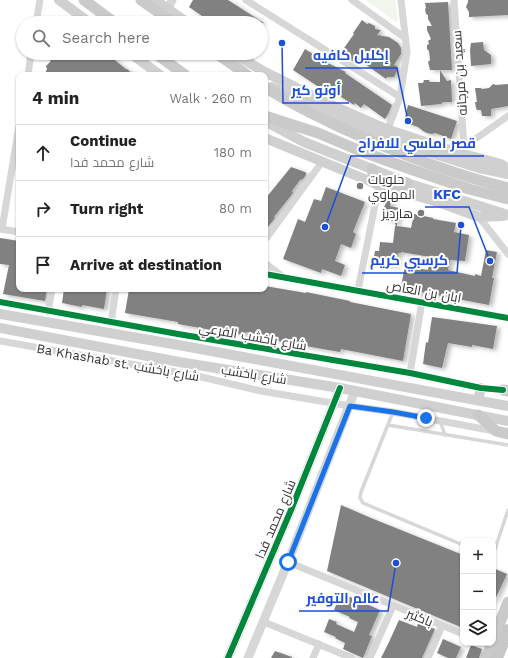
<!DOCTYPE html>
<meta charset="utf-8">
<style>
body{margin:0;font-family:"Work Sans",Cairo,sans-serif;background:#f2f2f2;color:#222}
.controls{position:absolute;right:12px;bottom:12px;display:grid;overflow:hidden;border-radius:8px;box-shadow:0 1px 3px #0004}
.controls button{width:36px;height:36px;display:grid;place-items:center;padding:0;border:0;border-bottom:1px solid #e0e0e0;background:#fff;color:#222;font:20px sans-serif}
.stop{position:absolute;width:12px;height:12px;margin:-9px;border:3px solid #1a73e8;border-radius:50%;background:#fff}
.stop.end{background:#1a73e8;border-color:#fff;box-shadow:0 1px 4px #0008}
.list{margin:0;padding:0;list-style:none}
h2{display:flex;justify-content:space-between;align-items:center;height:52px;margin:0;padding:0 16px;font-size:17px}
h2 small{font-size:13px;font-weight:400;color:#767676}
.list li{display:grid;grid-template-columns:26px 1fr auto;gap:12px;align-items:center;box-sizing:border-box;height:56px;padding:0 16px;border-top:1px solid #e0e0e0}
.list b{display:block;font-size:15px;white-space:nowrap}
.list p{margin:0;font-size:13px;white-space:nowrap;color:#767676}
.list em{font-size:13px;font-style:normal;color:#767676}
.icon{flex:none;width:22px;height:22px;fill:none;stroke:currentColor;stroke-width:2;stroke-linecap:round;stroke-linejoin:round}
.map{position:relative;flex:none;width:508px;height:658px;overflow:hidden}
.search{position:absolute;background:#fff;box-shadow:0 1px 3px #0004;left:16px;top:16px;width:252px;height:44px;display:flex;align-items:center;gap:10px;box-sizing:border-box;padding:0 14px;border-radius:22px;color:#767676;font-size:15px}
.panel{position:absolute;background:#fff;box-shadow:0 1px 3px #0004;left:16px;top:72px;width:252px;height:220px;border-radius:8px}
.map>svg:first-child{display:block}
</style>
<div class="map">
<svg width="508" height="658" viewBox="0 0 508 658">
<defs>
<filter id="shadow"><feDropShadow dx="3.5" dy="2" stdDeviation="2" flood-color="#0004"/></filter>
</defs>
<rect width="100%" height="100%" fill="#fff"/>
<!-- green -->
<path fill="#f1f5ed" d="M366 0H395L398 20 396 22Z"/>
<!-- building -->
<g fill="#818181" filter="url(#shadow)">
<path d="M193 0H228L264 23H215L206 17 205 18 189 7Z"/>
<path d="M468 0H508V15L469 17V12L466 7 468 2Z"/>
<path d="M448 2 452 70H430L428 62 430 60 429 51 427 49V45L429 44 428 41 431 39 427 30V26H432L428 19V15L426 14 425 9 426 8 425 3Z"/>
<path d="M362 20 367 24 369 23 375 26V29L381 30 377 35 389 37 398 43 401 48V54L394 65 397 66 398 69 394 77H387L386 79 361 61 356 63 347 58V55L342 51 354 34 353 33Z"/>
<path d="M483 42 484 50 491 55V64L471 66 470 50 471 43Z"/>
<path d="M305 49 326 62 346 72 345 73 392 105 389 112 385 119 364 104 361 108 355 103 354 105 333 92 331 95 293 70Z"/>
<path d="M48 53H106L126 69H127L134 75H47L46 71 47 69 46 66 51 61 46 57Z"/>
<path d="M440 70 447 81 451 80 452 102H443L441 104 421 106 418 83H423L424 80H429L430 82H440Z"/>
<path d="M493 84 496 85 508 84V106L491 109V116H482L481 110H477L476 108 475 102H477L475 88H481L482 89 489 88Z"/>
<path d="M408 105 457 121 451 139 435 133 432 134 427 133 423 131 418 127 404 122Z"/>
<path d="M291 167 305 172 306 173V175L303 179 300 180 292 191 293 193 274 217 275 218 265 231V199Z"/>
<path d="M326 187 365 202 353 232 356 234 351 248 341 244 335 261 345 265 341 276 322 269 321 273 283 259 298 219 305 222 314 199 321 201Z"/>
<path d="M389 195 392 197 390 206 399 208 397 226 411 228 414 214 433 218V219L456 223 454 232 469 235 465 261 450 260 448 270 475 276V274L481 276 486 250 497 252 492 278H494L489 305 421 292 420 295 400 291 405 266 428 270 430 257 401 252V253H398L396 266 373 262 375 251H379L380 242 393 243 395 226H396L394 221 383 218 384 207 387 201H385L387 196H389Z"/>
<path d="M0 238 19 241V289H47L45 301 3 294 9 265 0 264Z"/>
<path d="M265 286 306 293V292L350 301V302L411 314 403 361 341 349 340 352 317 348 273 340V337L246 332 245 335 224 331 223 332 178 324V322L125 313 129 289H265Z"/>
<path d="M64 289H107L104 309 82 305V307L62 303Z"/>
<path d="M432 317 497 326 493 349 472 345V347L448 343 442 368 423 364 426 342 428 343Z"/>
<path d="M341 505 371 518 463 555V628L327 571Z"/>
<path d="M493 568 507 574 493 604Z"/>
<path d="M341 593 380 610 369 635 372 636 363 658 343 649 345 643 335 638 336 637 324 632 329 619 337 622 336 624 354 632 358 622 349 618 350 617 334 610Z"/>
<path d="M399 620 417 627 418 623 435 629 422 658H381L389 642Z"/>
<path d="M443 639 461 647 456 658H448L437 653Z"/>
<path d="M471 645 482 649 479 658H466Z"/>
<path d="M275 651 292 657V658H271Z"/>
</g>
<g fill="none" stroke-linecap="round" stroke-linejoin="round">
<!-- service -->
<g stroke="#d7d7d7" stroke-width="3.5">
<path d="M153 365 166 364"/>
<path d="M393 412 361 492 360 498 363 503 463 545"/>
<path d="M440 421 445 435"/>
<path d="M388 425 508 445"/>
<path d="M493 551 495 549 508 510"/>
</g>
<!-- minor -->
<g stroke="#d7d7d7" stroke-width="7">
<path d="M246 0 400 97"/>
<path d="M352 0 405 38"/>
<path d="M454 0 464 147"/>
<path d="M36 23 40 0"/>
<path d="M28 75 31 53"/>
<path d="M388 129 400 97 407 52 401 0"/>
<path d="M461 149 508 116"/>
<path d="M479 217 508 254"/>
<path d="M0 229 19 232"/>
<path d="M2 229 19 126"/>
<path d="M265 240 322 162"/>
<path d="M265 263 282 276"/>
<path d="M265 274 508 318"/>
<path d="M358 290 379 185"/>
<path d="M0 302 178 334 410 373 481 388 503 390"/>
<path d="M48 312 52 289"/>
<path d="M111 323 116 289"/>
<path d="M0 341 193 375 261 391 350 406 393 412 494 431"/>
<path d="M410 373 422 302"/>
<path d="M288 562 463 634"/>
<path d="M264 622 352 658"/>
<path d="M313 658 319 644"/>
<path d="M370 658 393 606"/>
<path d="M428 658 442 626"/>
</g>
<!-- tertiary -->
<g stroke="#d7d7d7" stroke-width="9">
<path d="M168 9 172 0"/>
<path d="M228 658 291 510 340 388"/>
<path d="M248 658 288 562 355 391"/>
</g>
<!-- secondary -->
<g stroke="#d0d0d0" stroke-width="10">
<path d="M59 0 90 23"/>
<path d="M155 0 188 23"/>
<path d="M130 53 160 75"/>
<path d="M233 53 263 71 327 103 386 129 456 152 501 164 508 169"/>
<path d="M272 87 308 104 367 129 422 150 479 168 508 174"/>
<path d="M265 121 304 142 407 183 508 215"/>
<path d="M265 138 379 185 438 202 479 217 503 216"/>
<path d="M0 314 184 346 508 406"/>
<path d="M0 328 179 362 340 388 508 421"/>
<path d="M478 400 481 388"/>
</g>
<!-- primary -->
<g stroke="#cacaca" stroke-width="11">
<path d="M84 0 115 23"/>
<path d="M141 0 174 23"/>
<path d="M155 53 185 75"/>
<path d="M216 53 247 75"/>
<path d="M265 87C290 104 317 116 344 129 397 153 452 174 508 188"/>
<path d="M265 116 318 133 363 152 413 170 469 189 508 199"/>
<path d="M372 169 375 183"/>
<path d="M396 191 407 183"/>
<path d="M503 390 508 391"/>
<path d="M478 415 496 431 508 434"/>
<path d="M493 640 508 602"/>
<path d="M486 658 492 643"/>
</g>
<!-- trunk -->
<path stroke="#c7c7c7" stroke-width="12" d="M497 658 508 630"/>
<defs>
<g id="cycleway">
<path d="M265 274 508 318"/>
<path d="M0 302 178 334 410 373 481 388 503 390"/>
<path d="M228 658 291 510 340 388"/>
</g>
</defs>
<!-- cycleway casing -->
<use href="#cycleway" stroke="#fff" stroke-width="8"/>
<!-- cycleway -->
<use href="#cycleway" stroke="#00873e" stroke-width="6"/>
</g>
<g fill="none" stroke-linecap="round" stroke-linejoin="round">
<!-- route -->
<path stroke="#1a73e8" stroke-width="5" d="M288 562 350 406 393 412 426 418"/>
</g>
<!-- markers -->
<g fill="#7a7a7a" stroke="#fff" stroke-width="1.5">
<circle cx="360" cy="186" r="4"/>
<circle cx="421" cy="213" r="4"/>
</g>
<g text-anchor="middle" stroke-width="4" stroke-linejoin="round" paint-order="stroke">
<!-- street labels -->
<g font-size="13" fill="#333" stroke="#fff">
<text transform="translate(459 73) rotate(-94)" y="5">سعيد بن مرجانه</text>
<text transform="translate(424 291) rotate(10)" y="5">ابان بن العاص</text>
<text transform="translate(253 336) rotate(10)" y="5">شارع باخشب الفرعي</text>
<text transform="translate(118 362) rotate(10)" y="5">Ba Khashab st. شارع باخشب</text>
<text transform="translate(254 374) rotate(9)" y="5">شارع باخشب</text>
<text transform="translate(275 519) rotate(-67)" y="5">شارع محمد فدا</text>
<text transform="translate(420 617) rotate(22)" y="5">باكثير</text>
</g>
<!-- poi labels -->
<g font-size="13" fill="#333" stroke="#fff" text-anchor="start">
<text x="368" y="184">حلويات<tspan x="368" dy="15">المهاوي</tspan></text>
<text x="413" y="218" text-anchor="end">هارديز</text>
</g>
</g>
<!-- callouts -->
<path fill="none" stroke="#1d4ed8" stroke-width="1.5" d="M408 121L397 68H305M282 43L283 103H349M325 227L351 156H484M490 261L469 207H425M461 225L457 273H362M396 563L388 611H299"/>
<g fill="#1d4ed8" stroke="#fff" stroke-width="1.5">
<circle cx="408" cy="121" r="4"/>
<circle cx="282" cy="43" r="4"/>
<circle cx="325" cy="227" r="4"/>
<circle cx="490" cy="261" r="4"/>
<circle cx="461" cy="225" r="4"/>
<circle cx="396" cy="563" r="4"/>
</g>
<g font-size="14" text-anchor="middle" font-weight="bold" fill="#1d4ed8" stroke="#fff" stroke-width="4" stroke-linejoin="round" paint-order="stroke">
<text x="351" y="60">إكليل كافيه</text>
<text x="316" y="95">أوتو كير</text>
<text x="417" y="148">قصر اماسي للافراح</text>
<text x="447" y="199">KFC</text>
<text x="409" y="265">كرسبي كريم</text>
<text x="343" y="603">عالم التوفير</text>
</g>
</svg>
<div class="controls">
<button>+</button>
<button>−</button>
<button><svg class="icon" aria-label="layers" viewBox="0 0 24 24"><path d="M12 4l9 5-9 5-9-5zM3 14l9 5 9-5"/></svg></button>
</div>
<div class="stop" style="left:288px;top:562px"></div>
<div class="stop end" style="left:426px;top:418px"></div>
<div class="search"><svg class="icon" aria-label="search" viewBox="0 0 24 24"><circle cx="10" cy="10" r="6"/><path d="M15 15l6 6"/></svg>Search here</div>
<section class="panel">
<h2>4 min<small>Walk · 260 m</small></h2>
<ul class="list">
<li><svg class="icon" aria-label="ahead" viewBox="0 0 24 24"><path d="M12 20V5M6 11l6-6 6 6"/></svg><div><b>Continue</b><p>شارع محمد فدا</p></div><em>180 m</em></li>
<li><svg class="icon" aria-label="right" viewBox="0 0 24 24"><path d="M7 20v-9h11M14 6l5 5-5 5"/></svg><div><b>Turn right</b></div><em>80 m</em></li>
<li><svg class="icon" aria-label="arrive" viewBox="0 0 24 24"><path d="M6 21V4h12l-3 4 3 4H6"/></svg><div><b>Arrive at destination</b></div></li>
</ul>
</section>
</div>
